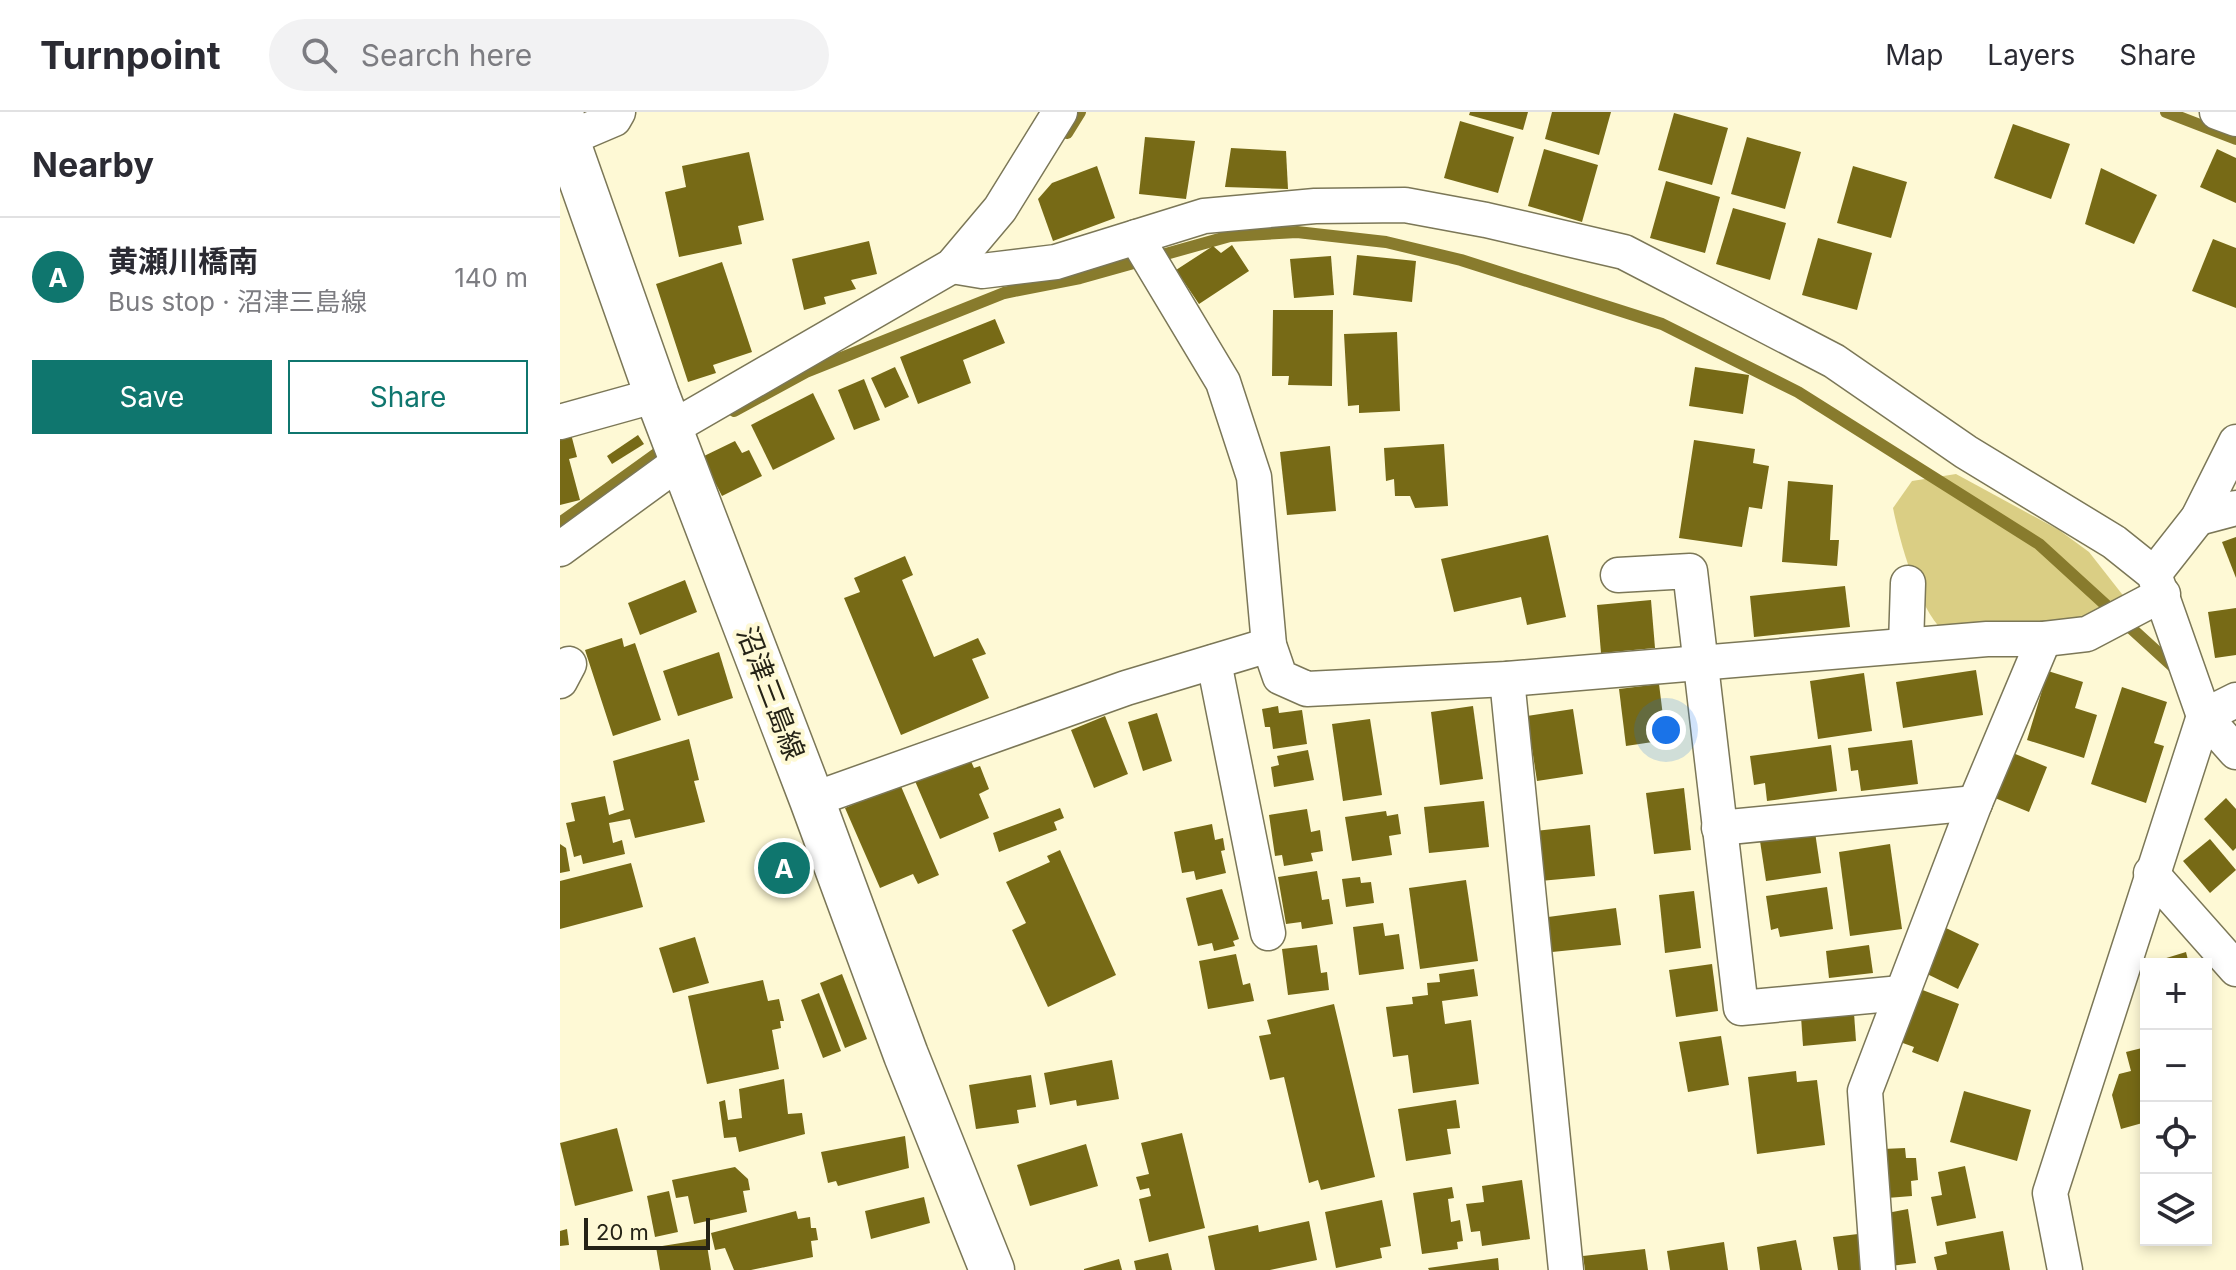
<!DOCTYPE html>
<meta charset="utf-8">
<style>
body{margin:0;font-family:Inter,"Noto Sans JP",sans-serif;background:#f2f2f3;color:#2b2b33}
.controls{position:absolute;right:24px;bottom:24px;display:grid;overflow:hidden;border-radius:0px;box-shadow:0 4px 12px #0003}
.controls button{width:72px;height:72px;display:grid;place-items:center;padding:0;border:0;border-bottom:2px solid #e1e1e2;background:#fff;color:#2b2b33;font:40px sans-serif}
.scale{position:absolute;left:24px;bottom:20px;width:126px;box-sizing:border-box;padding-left:8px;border:4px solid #252316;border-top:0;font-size:22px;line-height:28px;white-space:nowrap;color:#252316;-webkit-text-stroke:6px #fef9d5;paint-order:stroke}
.you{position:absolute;left:1106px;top:618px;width:28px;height:28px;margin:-20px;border:6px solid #fff;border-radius:50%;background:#1a73e8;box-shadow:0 0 0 12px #1a73e833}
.badge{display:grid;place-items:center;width:52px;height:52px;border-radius:50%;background:#0f766e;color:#fff;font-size:26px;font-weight:700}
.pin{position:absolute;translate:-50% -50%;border:4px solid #fff;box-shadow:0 2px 8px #0006}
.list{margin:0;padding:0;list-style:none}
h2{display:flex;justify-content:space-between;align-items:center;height:104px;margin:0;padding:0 32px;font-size:34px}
h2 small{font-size:26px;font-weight:400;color:#7c7c81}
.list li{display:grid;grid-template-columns:52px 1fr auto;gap:24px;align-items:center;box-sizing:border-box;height:120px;padding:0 32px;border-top:2px solid #e1e1e2}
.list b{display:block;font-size:30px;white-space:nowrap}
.list p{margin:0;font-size:26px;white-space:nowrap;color:#7c7c81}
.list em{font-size:26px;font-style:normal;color:#7c7c81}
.actions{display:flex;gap:16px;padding:24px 32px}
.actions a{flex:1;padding:18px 0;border:2px solid #0f766e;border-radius:0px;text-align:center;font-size:28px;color:#0f766e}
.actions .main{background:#0f766e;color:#fff}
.icon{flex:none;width:44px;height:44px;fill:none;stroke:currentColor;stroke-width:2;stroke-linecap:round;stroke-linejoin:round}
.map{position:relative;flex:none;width:1676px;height:1158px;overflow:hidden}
header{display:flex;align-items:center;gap:48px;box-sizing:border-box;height:112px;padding:0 40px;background:#fff;border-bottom:2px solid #e1e1e2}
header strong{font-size:38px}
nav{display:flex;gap:44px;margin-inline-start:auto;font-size:28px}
.search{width:560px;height:72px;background:#f2f2f3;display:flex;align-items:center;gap:20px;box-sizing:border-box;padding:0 28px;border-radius:44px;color:#7c7c81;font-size:30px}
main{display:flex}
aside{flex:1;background:#fff}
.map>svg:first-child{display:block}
</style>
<header>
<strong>Turnpoint</strong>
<div class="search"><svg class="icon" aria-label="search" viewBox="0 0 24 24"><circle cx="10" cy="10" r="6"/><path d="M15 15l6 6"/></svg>Search here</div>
<nav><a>Map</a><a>Layers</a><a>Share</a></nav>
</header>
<main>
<aside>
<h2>Nearby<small></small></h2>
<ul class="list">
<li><span class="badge">A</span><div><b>黄瀬川橋南</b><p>Bus stop · 沼津三島線</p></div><em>140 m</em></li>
</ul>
<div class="actions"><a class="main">Save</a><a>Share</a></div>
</aside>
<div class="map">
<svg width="1676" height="1158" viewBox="0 0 1676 1158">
<rect width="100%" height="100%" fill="#fef9d5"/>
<!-- green -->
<path fill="#dace84" d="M1396 362 1499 418 1529 440 1569 491 1519 522 1383 519C1358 495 1340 431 1333 396L1352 369Z"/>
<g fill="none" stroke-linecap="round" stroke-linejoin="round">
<!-- stream -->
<g stroke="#887b2d" stroke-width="12">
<path d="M1606 0 1676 27"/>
<path d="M507 21 520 0"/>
<path d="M174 299 246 260 444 181 520 166 670 124 737 120 826 130 901 148 1102 212 1238 280 1479 432 1618 559"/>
<path d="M0 411 99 340"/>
</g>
</g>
<!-- building -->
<g fill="#776a16">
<path d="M910 0H968L963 18 909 3Z"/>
<path d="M992 0H1051L1039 43 985 27Z"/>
<path d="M1114 1 1168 16 1152 73 1098 58Z"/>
<path d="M900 9 954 25 938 81 884 66Z"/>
<path d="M1453 12 1510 32 1491 87 1434 66Z"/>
<path d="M585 25 635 29 626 87 579 82Z"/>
<path d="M1187 25 1241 40 1225 97 1171 82Z"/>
<path d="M671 36 726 39 728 77 665 75Z"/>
<path d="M984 37 1038 53 1022 110 968 94Z"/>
<path d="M1657 37 1676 46V91L1640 75Z"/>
<path d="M189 40 204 108 178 114 182 132 119 145 105 80 126 75 122 54Z"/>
<path d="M537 54 555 106 493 129 478 87 492 71Z"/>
<path d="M1293 54 1347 70 1331 126 1277 111Z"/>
<path d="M1541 56 1597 83 1574 132 1525 112Z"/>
<path d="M1106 69 1160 85 1145 141 1090 126Z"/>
<path d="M1173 96 1226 111 1210 168 1156 152Z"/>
<path d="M1258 126 1312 141 1297 198 1242 183Z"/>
<path d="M1653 127 1676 136V196L1632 179Z"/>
<path d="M309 129 317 162 291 168 296 177 264 185 266 192 244 198 232 147Z"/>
<path d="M672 133 689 159 639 192 616 158 653 134 661 141Z"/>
<path d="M797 143 856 149 852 190 793 183Z"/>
<path d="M771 144 774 183 734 186 730 147Z"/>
<path d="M162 150 192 240 153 253 156 261 128 270 96 172Z"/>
<path d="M713 198H773L772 274 728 273 729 264H712Z"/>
<path d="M435 207 445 231 403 248 411 271 358 292 340 245Z"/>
<path d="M837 220 840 299 799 301V293L788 294 784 222Z"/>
<path d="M335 255 349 285 325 296 311 266Z"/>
<path d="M1135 255 1189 263 1183 302 1129 294Z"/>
<path d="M304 267 320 308 294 318 278 278Z"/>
<path d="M253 281 275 327 213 358 191 313Z"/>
<path d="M11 322 17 345 9 347 20 388 0 393V324Z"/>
<path d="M78 323 84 332 52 352 47 344Z"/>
<path d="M1134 328 1195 337 1193 351 1209 354 1202 397 1189 395 1182 435 1119 426Z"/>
<path d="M175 329 182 341 189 338 202 364 162 384 142 345Z"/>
<path d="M884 332 888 394 855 396 850 384H835L834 367 826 369 824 336Z"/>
<path d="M770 334 776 399 727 403 720 340Z"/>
<path d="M1228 369 1273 373 1270 428H1279L1277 454 1222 450Z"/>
<path d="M988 423 1006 505 967 513 961 485 894 500 881 447Z"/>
<path d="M1676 425V466L1662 430Z"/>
<path d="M345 444 353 463 342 468 374 545 418 526 426 542 412 547 429 586 341 623 284 486 300 480 294 466Z"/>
<path d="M125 468 137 500 80 523 68 491Z"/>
<path d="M1285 474 1290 515 1194 525 1190 484Z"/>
<path d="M1091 488 1095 536 1041 541 1037 493Z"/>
<path d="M1676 496V543L1655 546 1648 500Z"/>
<path d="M62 526 64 535 75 531 101 608 53 624 25 538Z"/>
<path d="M159 540 173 586 118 604 103 559Z"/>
<path d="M1416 558 1423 603 1343 616 1336 570Z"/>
<path d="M1488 559 1523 570 1515 596 1537 603 1524 646 1467 628Z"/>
<path d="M1304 561 1312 619 1258 627 1250 569Z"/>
<path d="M1099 572 1106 628 1066 634 1059 577Z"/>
<path d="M1562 575 1607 590 1594 631 1604 634 1586 691 1531 672Z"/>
<path d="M718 594 719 601 742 598 747 632 713 637 710 615H705L702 597Z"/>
<path d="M913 594 923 667 880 673 871 600Z"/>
<path d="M1013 597 1023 662 977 669 967 604Z"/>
<path d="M597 601 612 649 583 659 568 610Z"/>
<path d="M545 604 568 662 534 676 511 618Z"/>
<path d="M810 607 822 683 783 689 772 612Z"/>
<path d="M129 627 139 668 134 669 145 710 75 726 70 707 49 711 53 731 62 728 65 742 23 752 21 743 14 745 6 711 15 709 11 691 45 684 49 703 64 698 53 649Z"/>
<path d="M1352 628 1358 672 1301 679 1298 658 1291 659 1288 636Z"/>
<path d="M1271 633 1277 679 1207 689 1205 671 1194 673 1190 644Z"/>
<path d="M748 638 754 668 714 675 711 655 719 653 717 644Z"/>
<path d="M1453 641 1487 655 1469 700 1435 686Z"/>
<path d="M409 645 414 656 420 654 429 677 419 682 429 706 380 727 355 669Z"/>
<path d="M340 672 379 763 358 772 353 762 320 776 285 696Z"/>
<path d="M1124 676 1131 738 1094 742 1086 681Z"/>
<path d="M1666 686 1676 697V736L1673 739 1644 707Z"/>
<path d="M924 689 929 735 869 741 864 695Z"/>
<path d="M500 696 504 706 494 710 497 718 439 740 433 721Z"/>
<path d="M747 697 751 720 760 718 763 739 751 741 753 749 724 754 722 743 715 744 709 703Z"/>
<path d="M826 699 827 704 838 702 841 722 829 724 832 743 792 749 785 705Z"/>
<path d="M652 712 655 728 663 726 665 738 661 739 666 761 636 768 634 759 622 761 614 720Z"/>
<path d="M1030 713 1035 764 980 769 975 719Z"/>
<path d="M1255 720 1261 761 1206 769 1200 729Z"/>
<path d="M1650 727 1676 758 1650 781 1623 749Z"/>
<path d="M0 732 6 736 10 759 0 761Z"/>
<path d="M1330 732 1342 817 1290 824 1279 740Z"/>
<path d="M500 738 556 863 488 895 452 818 466 811 446 770 490 750 487 744Z"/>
<path d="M71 751 83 795 0 817V769Z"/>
<path d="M757 759 762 788 769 787 773 812 742 817 741 810 726 812 718 765Z"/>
<path d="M800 765 801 771 811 770 814 791 786 795 782 767Z"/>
<path d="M906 768 918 849 860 857 849 776Z"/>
<path d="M1267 775 1273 817 1220 825 1218 816 1211 818 1206 784Z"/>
<path d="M662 777 679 827 673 829 675 834 654 839 652 831 638 834 626 786Z"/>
<path d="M1134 779 1141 836 1105 841 1099 783Z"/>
<path d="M1056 796 1061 833 992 840 988 805Z"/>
<path d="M823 811 825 824 839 822 844 857 799 863 793 815Z"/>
<path d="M1386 816 1419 832 1398 877 1365 861Z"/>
<path d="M135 825 149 871 113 881 99 836Z"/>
<path d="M757 833 761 861 767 860 769 878 728 883 722 837Z"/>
<path d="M1309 833 1313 861 1269 866 1266 839Z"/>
<path d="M1626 840 1629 852H1590V851Z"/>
<path d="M676 842 683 873 690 871 694 889 648 897 639 849Z"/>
<path d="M1152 852 1158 899 1116 905 1109 858Z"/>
<path d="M914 857 918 884 882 889 885 912 911 908 919 972 853 981 848 943 833 945 826 895 853 892 852 885 868 883 867 871 880 870 879 862Z"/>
<path d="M282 862 307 927 285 936 260 871Z"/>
<path d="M203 868 208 889 219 887 224 909H220L221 916 212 918 219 957 147 972 128 884Z"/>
<path d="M1360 877 1399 892 1378 950 1352 940 1354 935 1340 930Z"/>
<path d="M259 881 281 939 263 946 241 888Z"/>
<path d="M774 892 815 1065 761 1078 758 1068 749 1071 724 965 710 968 699 924 711 922 707 908Z"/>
<path d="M1294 901 1296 929 1243 934 1241 905Z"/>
<path d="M1161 924 1169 973 1128 980 1119 930Z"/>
<path d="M1586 935V1010L1561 1017 1552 983 1559 962 1571 959 1566 940Z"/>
<path d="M552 948 559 987 517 994 516 988 490 993 484 961Z"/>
<path d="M1236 959 1237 970 1257 968 1265 1033 1197 1042 1188 965Z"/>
<path d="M471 963 476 995 457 998 459 1011 416 1017 409 973Z"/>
<path d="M224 967 228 1002 242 1001 245 1022 179 1040 176 1025 164 1026 159 990 165 988 168 1008 182 1006 179 977Z"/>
<path d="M1404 979 1471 998 1457 1049 1390 1030Z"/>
<path d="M896 988 900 1016 887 1017 891 1042 846 1049 838 997Z"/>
<path d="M57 1016 73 1079 15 1094 0 1031Z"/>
<path d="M622 1021 645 1116 589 1130 579 1087 591 1084 589 1076 580 1078 576 1065 589 1062 581 1031Z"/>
<path d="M345 1024 349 1056 278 1074 276 1069 268 1071 261 1040Z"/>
<path d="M526 1032 538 1074 470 1094 457 1053Z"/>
<path d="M1345 1036 1346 1046H1356L1358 1068 1351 1069 1352 1084 1327 1086 1323 1037Z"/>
<path d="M1405 1054 1416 1106 1377 1114 1371 1085 1382 1083 1378 1060Z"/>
<path d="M175 1055 188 1067 190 1078 183 1079 187 1100 134 1112 128 1084 116 1086 112 1068Z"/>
<path d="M962 1068 970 1127 922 1134 920 1119 911 1120 906 1092 924 1090 922 1074Z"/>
<path d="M892 1075 894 1086 888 1087 891 1110 900 1108 903 1129 897 1130 898 1137 862 1142 853 1081Z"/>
<path d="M109 1079 118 1120 95 1125 87 1084Z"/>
<path d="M364 1085 370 1111 311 1127 305 1099Z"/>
<path d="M822 1088 831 1134 820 1136 822 1146 776 1156 765 1100Z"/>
<path d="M1348 1097 1356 1151 1330 1154 1322 1102Z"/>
<path d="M236 1099 238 1107 250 1105 251 1116H256L258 1128 251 1129 253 1145 191 1158H174L165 1136 155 1138 151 1121Z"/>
<path d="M749 1109 757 1148 710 1158H655L648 1124 698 1113 699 1120Z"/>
<path d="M7 1117 9 1133 0 1134V1119Z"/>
<path d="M1443 1119 1450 1158H1377L1374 1145 1387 1142 1385 1130Z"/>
<path d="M1298 1122 1303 1158H1278L1273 1125Z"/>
<path d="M146 1127 151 1158H100L96 1135Z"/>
<path d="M1236 1128 1242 1158H1200L1197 1135Z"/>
<path d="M1164 1130 1168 1158H1110L1107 1139Z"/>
<path d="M1085 1137 1088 1158H1025L1023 1144Z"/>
<path d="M608 1141 612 1158H576L574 1149Z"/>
<path d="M938 1146 939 1158H869L868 1156Z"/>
<path d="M559 1147 562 1158H524V1157Z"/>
</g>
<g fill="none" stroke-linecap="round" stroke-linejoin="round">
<defs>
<g id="street">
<path d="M1657 0 1676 7"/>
<path d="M0 30 54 7 58 0"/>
<path d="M576 125 663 270 694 365 709 533 720 565 747 577 947 567 1427 527H1484L1527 522 1603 482"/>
<path d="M392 154 422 159 496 150 644 104 755 94 845 93 926 108 1064 140 1274 249 1406 340 1554 430 1594 462 1644 604 1676 640"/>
<path d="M0 310 97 283"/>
<path d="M110 317 392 154 440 97 500 0"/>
<path d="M1638 406 1676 396"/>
<path d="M0 437 122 348"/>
<path d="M1594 462 1638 406 1676 330"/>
<path d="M1058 463 1130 459 1181 896 1341 881"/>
<path d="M1346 533 1348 471"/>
<path d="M654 550 708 821"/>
<path d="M947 567 1006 1158"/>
<path d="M0 569 9 552"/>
<path d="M252 688 566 576 709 533"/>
<path d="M1159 716 1415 691"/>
<path d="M1591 761 1676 857"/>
<path d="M1318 1158 1305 979 1415 691 1484 527"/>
<path d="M1505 1158 1490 1081 1644 604 1676 588"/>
</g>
<path id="secondary" d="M1 0 7 28 97 283 252 688 346 943 432 1158"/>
</defs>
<!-- street casing -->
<use href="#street" stroke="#7b7757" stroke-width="37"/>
<!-- secondary casing -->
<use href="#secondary" stroke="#7b7757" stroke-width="47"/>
<!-- street -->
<use href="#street" stroke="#fff" stroke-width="34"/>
<!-- secondary -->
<use href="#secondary" stroke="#fff" stroke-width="44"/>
</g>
<g text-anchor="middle" stroke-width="8" stroke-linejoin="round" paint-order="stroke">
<!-- street labels -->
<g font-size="28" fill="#252316" stroke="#fef9d5">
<text transform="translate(211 581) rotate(69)" y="10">沼津三島線</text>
</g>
</g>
</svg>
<div class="controls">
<button>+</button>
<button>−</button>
<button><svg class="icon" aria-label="locate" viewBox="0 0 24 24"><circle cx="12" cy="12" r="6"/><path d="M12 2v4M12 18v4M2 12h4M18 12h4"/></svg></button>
<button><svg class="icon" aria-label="layers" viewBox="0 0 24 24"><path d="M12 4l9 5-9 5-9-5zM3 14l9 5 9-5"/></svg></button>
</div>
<div class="scale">20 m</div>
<div class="you"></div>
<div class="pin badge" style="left:224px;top:756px">A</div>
</div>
</main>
